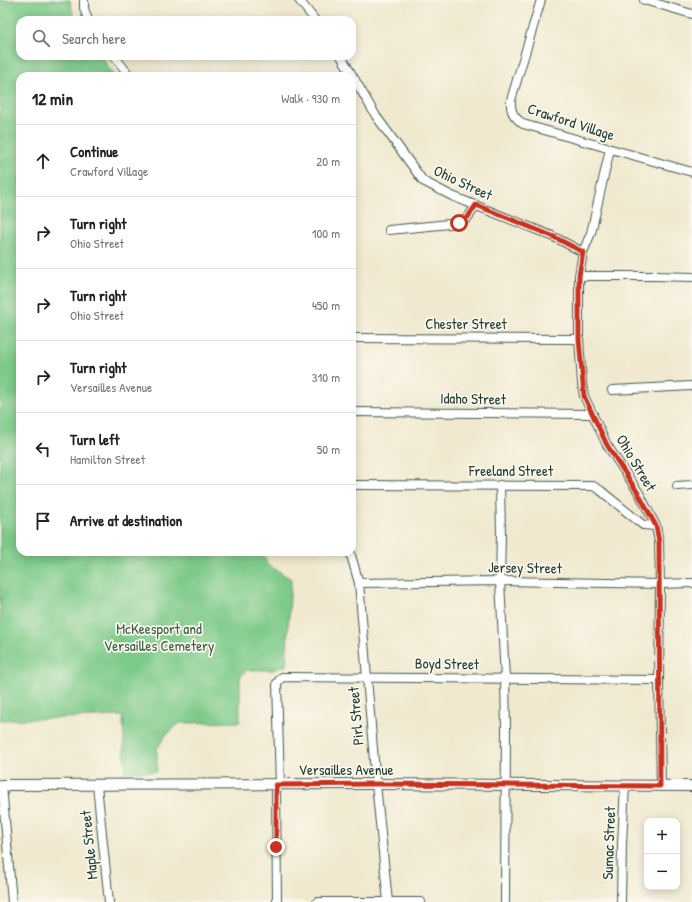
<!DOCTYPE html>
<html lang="en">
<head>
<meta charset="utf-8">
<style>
  :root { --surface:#fff; --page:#f6f6f6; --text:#222; --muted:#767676; --line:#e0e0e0 }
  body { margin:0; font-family:"Patrick Hand",sans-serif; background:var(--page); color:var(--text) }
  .controls { position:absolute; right:12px; bottom:12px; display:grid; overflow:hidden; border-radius:8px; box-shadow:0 2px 10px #0003 }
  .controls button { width:36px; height:36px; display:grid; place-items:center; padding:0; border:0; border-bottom:1px solid var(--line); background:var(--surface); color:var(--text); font:20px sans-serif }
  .stop { position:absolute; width:12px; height:12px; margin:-9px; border:3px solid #c8321e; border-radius:50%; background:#fff }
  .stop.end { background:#c8321e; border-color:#fff; box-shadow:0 1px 4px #0008 }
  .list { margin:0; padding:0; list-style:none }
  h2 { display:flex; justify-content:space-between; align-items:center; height:52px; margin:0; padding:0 16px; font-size:17px }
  h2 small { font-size:13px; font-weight:400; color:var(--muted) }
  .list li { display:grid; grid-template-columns:26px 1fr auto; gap:12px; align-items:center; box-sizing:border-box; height:72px; padding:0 16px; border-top:1px solid var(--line) }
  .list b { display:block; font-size:15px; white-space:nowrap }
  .list p { margin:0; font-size:13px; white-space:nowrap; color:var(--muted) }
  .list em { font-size:13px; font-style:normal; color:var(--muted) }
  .icon { flex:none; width:22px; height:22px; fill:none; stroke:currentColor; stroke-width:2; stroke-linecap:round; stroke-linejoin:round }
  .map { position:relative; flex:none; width:692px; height:902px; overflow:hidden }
  .search { position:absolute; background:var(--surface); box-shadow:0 2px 10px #0003; left:16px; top:16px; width:340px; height:44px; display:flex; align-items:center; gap:10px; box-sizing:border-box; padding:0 14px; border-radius:12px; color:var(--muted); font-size:15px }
  .panel { position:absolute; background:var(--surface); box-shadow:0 2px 10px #0003; left:16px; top:72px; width:340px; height:484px; border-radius:12px }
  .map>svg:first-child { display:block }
  .green { fill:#7dca89; stroke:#4e845e }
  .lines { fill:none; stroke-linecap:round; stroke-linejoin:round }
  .minor-casing { stroke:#3e574b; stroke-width:10 }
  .tertiary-casing { stroke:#3e574b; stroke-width:12 }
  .minor { stroke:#fff; stroke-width:8 }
  .tertiary { stroke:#fff; stroke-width:10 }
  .route { stroke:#c8321e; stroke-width:5 }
  .labels { text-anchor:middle; stroke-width:3.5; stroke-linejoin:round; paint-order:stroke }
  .street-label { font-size:15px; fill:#1f3d34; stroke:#fbf7ec }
  .park-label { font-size:15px; fill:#366049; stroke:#fbf7ec }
</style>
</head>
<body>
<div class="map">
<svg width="692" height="902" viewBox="0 0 692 902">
  <rect width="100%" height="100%" fill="#fbf7ec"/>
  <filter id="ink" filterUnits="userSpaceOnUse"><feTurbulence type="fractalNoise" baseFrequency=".025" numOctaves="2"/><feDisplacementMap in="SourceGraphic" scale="8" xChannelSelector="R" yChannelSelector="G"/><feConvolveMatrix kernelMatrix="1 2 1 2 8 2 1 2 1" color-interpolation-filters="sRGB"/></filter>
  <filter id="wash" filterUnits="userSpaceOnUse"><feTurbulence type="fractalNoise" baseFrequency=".012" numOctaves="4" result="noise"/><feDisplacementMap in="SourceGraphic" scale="16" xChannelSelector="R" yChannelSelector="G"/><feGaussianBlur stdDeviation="0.9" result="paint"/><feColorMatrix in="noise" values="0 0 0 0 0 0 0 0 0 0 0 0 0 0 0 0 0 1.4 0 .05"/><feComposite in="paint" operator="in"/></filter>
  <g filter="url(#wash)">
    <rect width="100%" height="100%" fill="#f0e9cf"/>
    <path class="green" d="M0,0H70L73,14L77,20H20V56H101L114,76H20V552H263L267,564L291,579L286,666L272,670H247L240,677V722L180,723L165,736L157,749V772L125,771L123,716L0,720Z"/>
  </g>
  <g filter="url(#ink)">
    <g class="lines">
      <g class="minor-casing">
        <g id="minor">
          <path d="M84,0V8L88,20"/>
          <path d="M299,0L315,20"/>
          <path d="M541,0L511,100C510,112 514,117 523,124L692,172"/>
          <path d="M644,0L692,14"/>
          <path d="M114,56L130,76"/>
          <path d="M341,56L376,116L423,181L452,196L552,236L583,252"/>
          <path d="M610,149L591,233L583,252L579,276V339L582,383L584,396L607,445L639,493L656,526L659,542L660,584L659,680L661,786"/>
          <path d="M389,230L459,223C468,220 471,213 476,205"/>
          <path d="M579,276H655L692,277"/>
          <path d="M352,338L579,339"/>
          <path d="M612,390L692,386"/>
          <path d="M352,412L593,414"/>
          <path d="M352,485L593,486L600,490L643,525L656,526"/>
          <path d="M500,485L501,534L500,581L505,679L506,728L505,902"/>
          <path d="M677,486L692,485"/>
          <path d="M350,552L359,583L376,784L388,902"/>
          <path d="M359,583L500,581L660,584L692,583"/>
          <path d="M2,785L12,902"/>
          <path d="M97,785L109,902"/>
          <path d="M276,785L277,902"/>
          <path d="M280,785L277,683L282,677L659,680"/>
          <path d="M317,902H421"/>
          <path d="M621,902L622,844L625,785"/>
        </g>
      </g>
      <g class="tertiary-casing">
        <path id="tertiary" d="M0,785L376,784L692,786"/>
      </g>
      <use href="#minor" class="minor"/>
      <use href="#tertiary" class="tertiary"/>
    </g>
  </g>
  <g class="lines" filter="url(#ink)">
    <path class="route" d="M276,847V785L376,784L660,786L659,542L656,526L638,493L607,445L584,396L579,339V276L583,252L552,236L476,205L468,217L459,223"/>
  </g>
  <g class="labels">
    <g class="street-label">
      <text transform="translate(571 122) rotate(18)" y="5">Crawford Village</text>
      <text transform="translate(463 183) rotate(25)" y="5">Ohio Street</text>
      <text x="466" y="329">Chester Street</text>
      <text transform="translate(473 399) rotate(1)" y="5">Idaho Street</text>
      <text transform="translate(636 463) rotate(59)" y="5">Ohio Street</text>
      <text x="511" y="476">Freeland Street</text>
      <text transform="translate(525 568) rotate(1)" y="5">Jersey Street</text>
      <text transform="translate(447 664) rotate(1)" y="5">Boyd Street</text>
      <text transform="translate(356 716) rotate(-95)" y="5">Pirl Street</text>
      <text x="346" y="775">Versailles Avenue</text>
      <text transform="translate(609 843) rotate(-88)" y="5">Sumac Street</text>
      <text transform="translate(89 845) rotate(-96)" y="5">Maple Street</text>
    </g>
    <g class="park-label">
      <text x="159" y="634">McKeesport and<tspan x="159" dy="17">Versailles Cemetery</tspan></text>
    </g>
  </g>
</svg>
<div class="controls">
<button>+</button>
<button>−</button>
</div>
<div class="stop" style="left:459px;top:223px"></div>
<div class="stop end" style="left:276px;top:847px"></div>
<div class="search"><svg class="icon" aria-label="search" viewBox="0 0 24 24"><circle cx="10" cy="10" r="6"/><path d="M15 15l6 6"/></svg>Search here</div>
<section class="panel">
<h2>12 min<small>Walk · 930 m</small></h2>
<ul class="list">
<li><svg class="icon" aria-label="ahead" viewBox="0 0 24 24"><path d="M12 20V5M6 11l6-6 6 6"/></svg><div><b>Continue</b><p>Crawford Village</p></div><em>20 m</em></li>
<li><svg class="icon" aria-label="right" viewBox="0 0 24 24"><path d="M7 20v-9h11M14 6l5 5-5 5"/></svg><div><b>Turn right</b><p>Ohio Street</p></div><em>100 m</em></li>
<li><svg class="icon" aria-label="right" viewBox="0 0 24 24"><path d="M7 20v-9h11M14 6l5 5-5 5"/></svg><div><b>Turn right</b><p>Ohio Street</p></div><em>450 m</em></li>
<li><svg class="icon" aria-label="right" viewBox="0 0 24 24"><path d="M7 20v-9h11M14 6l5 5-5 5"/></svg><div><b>Turn right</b><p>Versailles Avenue</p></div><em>310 m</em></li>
<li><svg class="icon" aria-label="left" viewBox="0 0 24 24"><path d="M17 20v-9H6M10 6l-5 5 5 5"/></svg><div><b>Turn left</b><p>Hamilton Street</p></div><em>50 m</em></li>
<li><svg class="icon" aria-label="arrive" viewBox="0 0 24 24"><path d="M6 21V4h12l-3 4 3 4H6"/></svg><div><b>Arrive at destination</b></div></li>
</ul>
</section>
</div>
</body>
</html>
